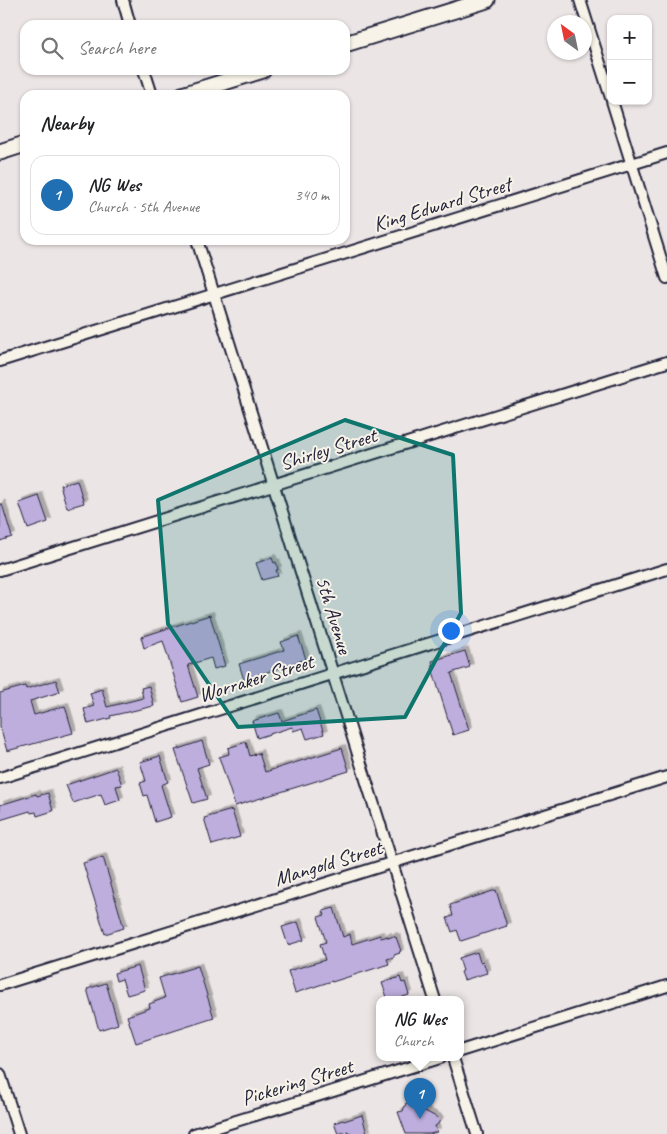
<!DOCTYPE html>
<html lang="en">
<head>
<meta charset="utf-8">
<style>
  :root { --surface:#fff; --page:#f6f6f6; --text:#202124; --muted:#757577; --line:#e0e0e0; --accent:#1f6fb2 }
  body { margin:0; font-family:Caveat,sans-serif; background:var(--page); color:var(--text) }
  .controls { position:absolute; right:15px; top:15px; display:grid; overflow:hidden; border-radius:10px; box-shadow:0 1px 4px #0004 }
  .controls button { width:45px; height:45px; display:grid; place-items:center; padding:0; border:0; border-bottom:1px solid var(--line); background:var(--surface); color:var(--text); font:25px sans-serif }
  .compass { position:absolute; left:547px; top:15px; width:45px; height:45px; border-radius:50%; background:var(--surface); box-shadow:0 1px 4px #0004; rotate:327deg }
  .you { position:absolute; left:450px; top:630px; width:18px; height:18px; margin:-12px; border:4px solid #fff; border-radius:50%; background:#1a73e8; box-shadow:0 0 0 8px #1a73e833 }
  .badge { display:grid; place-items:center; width:32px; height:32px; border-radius:50%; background:var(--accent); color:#fff; font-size:16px; font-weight:700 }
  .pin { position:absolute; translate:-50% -41px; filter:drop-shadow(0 1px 2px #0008) }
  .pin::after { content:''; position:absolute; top:26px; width:18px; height:15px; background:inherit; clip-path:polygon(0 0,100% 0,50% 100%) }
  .popup { position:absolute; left:376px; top:996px; width:88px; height:65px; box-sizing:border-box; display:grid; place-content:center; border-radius:10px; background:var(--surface); filter:drop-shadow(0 1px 4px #0005); font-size:16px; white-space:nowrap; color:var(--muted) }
  .popup b { font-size:19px; color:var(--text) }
  .popup::after { content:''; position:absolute; left:50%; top:100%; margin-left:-10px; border:10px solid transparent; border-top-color:var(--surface) }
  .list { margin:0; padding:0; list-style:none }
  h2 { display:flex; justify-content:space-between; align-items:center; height:65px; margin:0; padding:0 20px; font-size:21px }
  h2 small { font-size:16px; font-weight:400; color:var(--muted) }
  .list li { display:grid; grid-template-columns:32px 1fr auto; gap:15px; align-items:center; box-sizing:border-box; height:80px; margin:0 10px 10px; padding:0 10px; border:1px solid var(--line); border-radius:15px }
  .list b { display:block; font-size:19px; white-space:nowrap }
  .list p { margin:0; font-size:16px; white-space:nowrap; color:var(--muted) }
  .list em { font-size:16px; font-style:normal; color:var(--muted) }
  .icon { flex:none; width:28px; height:28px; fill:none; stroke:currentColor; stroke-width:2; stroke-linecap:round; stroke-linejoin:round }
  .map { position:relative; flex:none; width:667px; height:1134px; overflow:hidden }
  .search { position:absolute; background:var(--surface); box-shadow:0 1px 4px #0004; left:20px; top:20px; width:330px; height:55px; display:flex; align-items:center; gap:12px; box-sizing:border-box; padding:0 18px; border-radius:15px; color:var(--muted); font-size:19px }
  .panel { position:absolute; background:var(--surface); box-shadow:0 1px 4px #0004; left:20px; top:90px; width:330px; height:155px; border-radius:15px }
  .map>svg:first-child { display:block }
  .building { fill:#beaede; stroke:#22223b; filter:url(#shadow) }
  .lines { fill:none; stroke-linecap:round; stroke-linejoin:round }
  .street-casing { stroke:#22223b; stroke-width:14 }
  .secondary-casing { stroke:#22223b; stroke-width:19 }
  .street { stroke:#f7f3e8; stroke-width:10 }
  .secondary { stroke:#f7f3e8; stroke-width:15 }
  .marked { fill:#0f766e; fill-opacity:0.2; stroke:#0f766e; stroke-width:4; stroke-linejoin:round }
  .labels { text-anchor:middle; stroke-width:4; stroke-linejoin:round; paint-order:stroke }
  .street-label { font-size:21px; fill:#22223b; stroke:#f7f3e8 }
</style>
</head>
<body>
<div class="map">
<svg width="667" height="1134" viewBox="0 0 667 1134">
  <defs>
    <filter id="shadow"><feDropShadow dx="3.5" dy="-3.5" stdDeviation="0" flood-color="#0004"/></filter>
  </defs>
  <rect width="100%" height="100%" fill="#ece5e6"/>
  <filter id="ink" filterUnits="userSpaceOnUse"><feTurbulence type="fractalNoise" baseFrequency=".02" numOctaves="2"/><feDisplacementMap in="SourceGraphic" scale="10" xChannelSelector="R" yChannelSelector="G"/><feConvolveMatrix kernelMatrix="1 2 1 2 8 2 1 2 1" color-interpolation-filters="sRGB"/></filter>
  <g filter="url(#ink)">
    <g class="building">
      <path d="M77,480L84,503L67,508L60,485Z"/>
      <path d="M39,496L48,522L28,529L19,503Z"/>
      <path d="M0,504H2L12,537L0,541Z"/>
      <path d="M272,558L274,563L276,562L278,570H276L278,576L262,580L256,563Z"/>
      <path d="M210,615L225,666L214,669L211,658L188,665L198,697L182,702L163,641L144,648L141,637L175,626Z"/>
      <path d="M298,636L306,659L244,680L239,664L284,650L281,642Z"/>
      <path d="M465,651L470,667L451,673L469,730L453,735L431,665H433L432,661Z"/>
      <path d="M56,680L60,692L30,701L34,715L65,706L73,733L7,751L0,727V693L25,686L26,689Z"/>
      <path d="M149,686L154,706L110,716L111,718L88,724L84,709L94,706L90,693L102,689L107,707L143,698L141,688Z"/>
      <path d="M316,710L324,734L307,739L303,728L293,731L292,727L257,738L252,721L279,713L282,721Z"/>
      <path d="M202,741L209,764L197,768L207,799L193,803L175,750Z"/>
      <path d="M246,742L250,756L259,753L265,772L342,748L349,771L235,806L219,757L229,754L228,748Z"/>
      <path d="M160,756L168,782L161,785L171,817L155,822L147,795L144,796L140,783L146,781L140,762Z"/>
      <path d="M116,768L122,785L116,786L120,800L105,805L101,794L73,803L66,785Z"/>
      <path d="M48,793L53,811L37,816L36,812L31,813L30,811L0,820V805L36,794L37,796Z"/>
      <path d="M232,810L240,837L212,845L204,818Z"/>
      <path d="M103,857L124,928L105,934L83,863Z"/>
      <path d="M496,890L507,926L461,941L457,930L452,932L447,918L453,916L450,905Z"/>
      <path d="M334,908L343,937L350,934L352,944L380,935L381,938L388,936V938L394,936L395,938L396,937L401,951L399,952L400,953L394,955V957L387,959L389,964L332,982V981L295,993L288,971L325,960L320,944L326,942L318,917L325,915L323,911Z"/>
      <path d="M298,922L304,940L288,945L282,927Z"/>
      <path d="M477,952L480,962L483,961L487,973L464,980L461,972L463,971L459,958Z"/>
      <path d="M138,966L145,990L127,995L122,979L116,981L114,973Z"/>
      <path d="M198,966L214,1018L136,1043L127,1016L150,1008L149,1004L165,998L159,978Z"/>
      <path d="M400,977L402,983L405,982L409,995L394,1000H388L382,983Z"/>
      <path d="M106,983L118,1024L99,1030L87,989Z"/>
      <path d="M406,1103H410L438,1118L440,1120L438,1124L435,1126L437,1132L430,1134H406L398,1112L403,1111Z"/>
      <path d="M362,1115L367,1134H349L348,1131L338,1134L334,1123L343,1120L344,1121Z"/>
    </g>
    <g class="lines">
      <g class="street-casing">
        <g id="street">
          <path d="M123,0L130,25"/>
          <path d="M580,0L611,98"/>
          <path d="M144,70L152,95"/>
          <path d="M612,101L667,278"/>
          <path d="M197,240L435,1000"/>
          <path d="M0,361L667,153"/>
          <path d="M0,570L667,362"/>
          <path d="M0,778L667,569"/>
          <path d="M0,985L667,777"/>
          <path d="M460,1051L667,986"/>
          <path d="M453,1058L477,1134"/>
          <path d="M0,1074L19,1134"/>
          <path d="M194,1134L440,1058"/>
        </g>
      </g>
      <g class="secondary-casing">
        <g id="secondary">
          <path d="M345,44L487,0"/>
          <path d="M182,95L263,70"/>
          <path d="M0,152L25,144"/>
        </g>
      </g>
      <use href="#street" class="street"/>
      <use href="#secondary" class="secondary"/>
    </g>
  </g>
  <path class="marked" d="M345,420L453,455L461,613L405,717L238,727L168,624L158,500Z"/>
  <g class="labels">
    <g class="street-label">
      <text transform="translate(442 204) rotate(-17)" y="7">King Edward Street</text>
      <text transform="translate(328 449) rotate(-17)" y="7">Shirley Street</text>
      <text transform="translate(334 615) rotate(73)" y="7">5th Avenue</text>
      <text transform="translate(256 678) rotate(-17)" y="7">Worraker Street</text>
      <text transform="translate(328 863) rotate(-17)" y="7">Mangold Street</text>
      <text transform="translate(297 1082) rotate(-17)" y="7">Pickering Street</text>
    </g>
  </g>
</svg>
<div class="controls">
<button>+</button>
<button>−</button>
</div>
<svg class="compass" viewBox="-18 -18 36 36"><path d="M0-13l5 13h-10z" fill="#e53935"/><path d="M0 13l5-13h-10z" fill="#757577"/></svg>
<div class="you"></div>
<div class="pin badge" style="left:420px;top:1119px">1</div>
<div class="popup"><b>NG Wes</b>Church</div>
<div class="search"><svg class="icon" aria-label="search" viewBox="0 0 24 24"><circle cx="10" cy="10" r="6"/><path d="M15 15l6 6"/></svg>Search here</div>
<section class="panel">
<h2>Nearby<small></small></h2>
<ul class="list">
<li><span class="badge">1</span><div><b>NG Wes</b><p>Church · 5th Avenue</p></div><em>340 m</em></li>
</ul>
</section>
</div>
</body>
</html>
